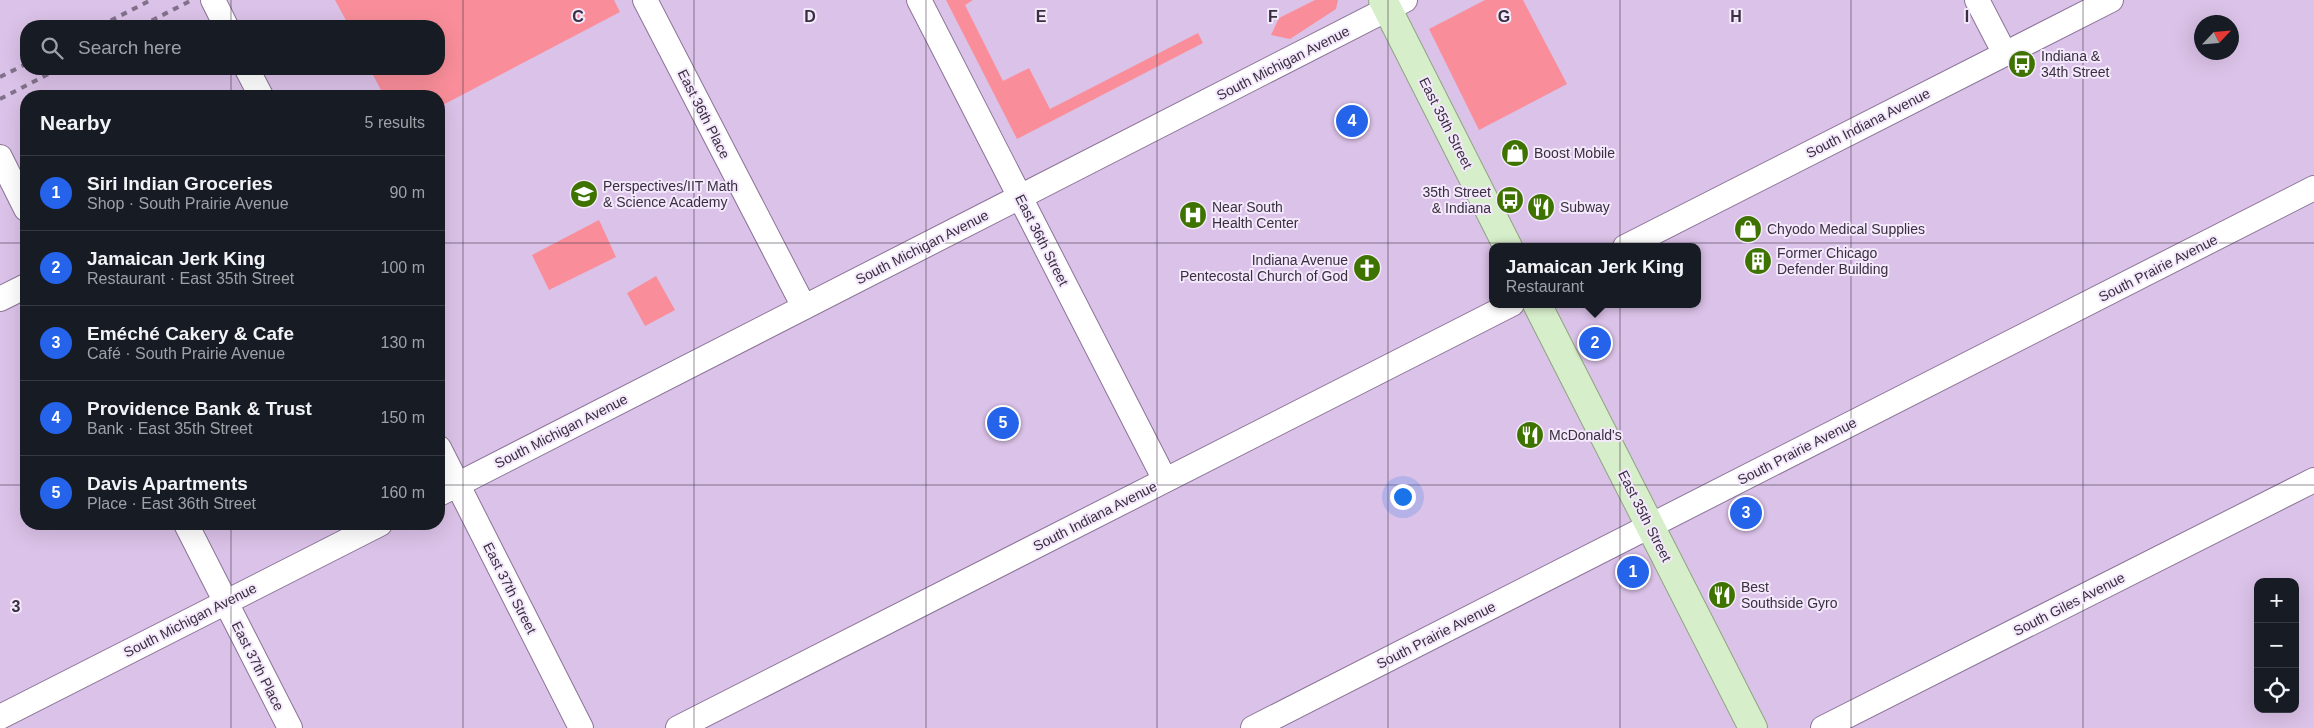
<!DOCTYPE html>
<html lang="en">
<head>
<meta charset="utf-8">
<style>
  :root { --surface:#171b24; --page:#20242c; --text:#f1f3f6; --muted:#9ea1a6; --line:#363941; --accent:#2563eb }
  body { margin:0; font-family:Arial,sans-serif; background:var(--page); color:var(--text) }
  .controls { position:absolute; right:15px; bottom:15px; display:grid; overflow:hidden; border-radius:10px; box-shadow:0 5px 20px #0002 }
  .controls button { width:45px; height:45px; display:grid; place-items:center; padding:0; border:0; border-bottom:1px solid var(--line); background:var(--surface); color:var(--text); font:25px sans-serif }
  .compass { position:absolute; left:2194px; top:15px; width:45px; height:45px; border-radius:50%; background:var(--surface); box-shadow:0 5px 20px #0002; rotate:64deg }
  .you { position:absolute; left:1402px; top:496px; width:18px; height:18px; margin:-12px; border:4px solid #fff; border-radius:50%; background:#1a73e8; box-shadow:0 0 0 8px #1a73e833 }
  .badge { display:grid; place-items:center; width:32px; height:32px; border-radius:50%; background:var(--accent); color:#fff; font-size:16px; font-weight:700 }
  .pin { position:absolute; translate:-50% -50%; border:2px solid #fff; box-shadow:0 1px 5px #0006 }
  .popup { position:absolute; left:1489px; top:243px; width:212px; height:65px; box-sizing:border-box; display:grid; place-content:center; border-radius:10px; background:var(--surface); filter:drop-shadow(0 1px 4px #0005); font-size:16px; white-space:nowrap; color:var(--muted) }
  .popup b { font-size:19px; color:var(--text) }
  .popup::after { content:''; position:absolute; left:50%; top:100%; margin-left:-10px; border:10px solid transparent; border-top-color:var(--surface) }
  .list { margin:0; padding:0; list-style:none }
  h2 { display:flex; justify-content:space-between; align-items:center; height:65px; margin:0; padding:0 20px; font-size:21px }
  h2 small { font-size:16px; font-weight:400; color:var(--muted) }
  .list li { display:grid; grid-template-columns:32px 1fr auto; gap:15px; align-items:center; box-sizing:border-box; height:75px; padding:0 20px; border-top:1px solid var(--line) }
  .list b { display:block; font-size:19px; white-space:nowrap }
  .list p { margin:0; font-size:16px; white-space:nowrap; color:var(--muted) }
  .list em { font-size:16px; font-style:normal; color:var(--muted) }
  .icon { flex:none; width:28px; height:28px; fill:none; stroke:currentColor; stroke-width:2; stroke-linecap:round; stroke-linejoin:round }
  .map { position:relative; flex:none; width:2314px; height:728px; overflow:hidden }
  .search { position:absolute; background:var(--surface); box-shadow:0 5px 20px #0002; left:20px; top:20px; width:425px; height:55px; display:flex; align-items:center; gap:12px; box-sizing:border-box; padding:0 18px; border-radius:20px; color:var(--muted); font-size:19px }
  .panel { position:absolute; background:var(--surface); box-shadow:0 5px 20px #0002; left:20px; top:90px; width:425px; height:440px; border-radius:20px }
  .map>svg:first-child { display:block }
  .green { fill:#f98e9a }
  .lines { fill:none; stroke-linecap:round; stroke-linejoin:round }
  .minor-casing { stroke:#8b7497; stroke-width:26 }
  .major-casing { stroke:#8fa482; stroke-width:30 }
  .minor { stroke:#fff; stroke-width:24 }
  .major { stroke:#d7eeca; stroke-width:28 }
  .rail { stroke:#82718b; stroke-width:4; stroke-dasharray:6 6; stroke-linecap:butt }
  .grid { fill:none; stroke:#392f3e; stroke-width:1; stroke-opacity:0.55 }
  .labels { text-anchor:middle; stroke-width:4; stroke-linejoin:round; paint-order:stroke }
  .poi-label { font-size:14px; fill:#392f3e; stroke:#f4e8fc; text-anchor:start }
  .street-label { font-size:14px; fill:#392f3e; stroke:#f4e8fc }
  .grid-label { font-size:16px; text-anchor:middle; font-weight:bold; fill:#392f3e; stroke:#f4e8fc; stroke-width:4; stroke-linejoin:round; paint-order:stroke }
</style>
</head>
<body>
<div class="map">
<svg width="2314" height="728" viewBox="0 0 2314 728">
  <rect width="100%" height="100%" fill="#dbc2e8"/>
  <g class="green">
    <path d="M335,0H614L620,12L439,107V96H384L370,69H439V26H349Z"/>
    <path d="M946,0H973L965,5L1003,81L1029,68L1050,109L1198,33L1203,43L1017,139Z"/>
    <path d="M1315,0H1338L1336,9L1290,39L1271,35L1279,18Z"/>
    <path d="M1485,0H1523L1567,84L1479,130L1429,29Z"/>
    <path d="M599,220L616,257L549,290L532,255Z"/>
    <path d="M656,276L675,310L645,326L627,293Z"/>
  </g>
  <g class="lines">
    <g class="minor-casing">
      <g id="minor">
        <path d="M213,0L226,26"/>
        <path d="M645,0L804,307"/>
        <path d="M919,0L1165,480"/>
        <path d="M1977,0L2005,54"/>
        <path d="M247,69L261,96"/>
        <path d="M0,157L26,209"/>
        <path d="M1625,247L2111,0"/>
        <path d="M0,299L26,286"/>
        <path d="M439,448L581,728"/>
        <path d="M439,494L1405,0"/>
        <path d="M186,524L290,728"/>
        <path d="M0,717L380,524"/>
        <path d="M678,728L1512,304"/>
        <path d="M1253,728L2314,188"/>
        <path d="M1823,728L2314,480"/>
      </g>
    </g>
    <g class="major-casing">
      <g id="major">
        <path d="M1383,0L1508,247"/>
        <path d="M1537,304L1753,728"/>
      </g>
    </g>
    <use href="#minor" class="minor"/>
    <use href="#major" class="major"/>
    <g class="rail">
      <path d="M100,26L151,0"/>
      <path d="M141,26L192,0"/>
      <path d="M0,77L26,64"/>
      <path d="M0,99L58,69"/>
    </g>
  </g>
  <path class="grid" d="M231,0V26M463,0V728M694,0V728M926,0V728M1157,0V728M1388,0V728M1620,0V728M1851,0V728M2083,0V728M231,69V96M0,243H26M439,243H2314M0,485H26M439,485H2314M231,524V728"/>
  <defs>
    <g id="bus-disc" transform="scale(1.4375)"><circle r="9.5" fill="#3e7300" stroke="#f4e8fc"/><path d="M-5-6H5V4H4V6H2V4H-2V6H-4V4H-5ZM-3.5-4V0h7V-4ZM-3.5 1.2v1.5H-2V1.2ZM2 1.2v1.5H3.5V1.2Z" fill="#fff"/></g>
    <g id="shop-disc" transform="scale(1.4375)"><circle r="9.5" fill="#3e7300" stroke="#f4e8fc"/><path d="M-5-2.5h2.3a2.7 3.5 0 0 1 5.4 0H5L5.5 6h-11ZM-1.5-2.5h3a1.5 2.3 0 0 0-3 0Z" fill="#fff"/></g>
    <g id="school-disc" transform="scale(1.4375)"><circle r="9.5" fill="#3e7300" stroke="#f4e8fc"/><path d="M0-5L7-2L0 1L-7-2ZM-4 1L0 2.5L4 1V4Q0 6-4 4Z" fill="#fff"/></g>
    <g id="restaurant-disc" transform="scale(1.4375)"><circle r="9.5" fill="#3e7300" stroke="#f4e8fc"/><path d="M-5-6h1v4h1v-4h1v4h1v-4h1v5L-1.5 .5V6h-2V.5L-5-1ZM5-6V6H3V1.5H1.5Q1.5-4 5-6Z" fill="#fff"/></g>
    <g id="hospital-disc" transform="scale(1.4375)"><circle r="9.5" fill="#3e7300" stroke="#f4e8fc"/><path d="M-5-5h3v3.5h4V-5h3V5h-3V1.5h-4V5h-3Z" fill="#fff"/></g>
    <g id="building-disc" transform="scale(1.4375)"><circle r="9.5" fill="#3e7300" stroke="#f4e8fc"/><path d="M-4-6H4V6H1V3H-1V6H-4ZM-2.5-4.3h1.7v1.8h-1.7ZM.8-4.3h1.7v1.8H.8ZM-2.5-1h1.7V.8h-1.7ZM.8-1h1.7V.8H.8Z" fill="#fff"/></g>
    <g id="church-disc" transform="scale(1.4375)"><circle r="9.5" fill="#3e7300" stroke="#f4e8fc"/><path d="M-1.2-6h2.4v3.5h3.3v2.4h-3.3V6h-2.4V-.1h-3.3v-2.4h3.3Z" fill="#fff"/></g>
  </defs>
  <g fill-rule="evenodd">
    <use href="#bus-disc" x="2022" y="64"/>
    <use href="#shop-disc" x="1515" y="153"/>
    <use href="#school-disc" x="584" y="194"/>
    <use href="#bus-disc" x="1510" y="200"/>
    <use href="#restaurant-disc" x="1541" y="207"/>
    <use href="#hospital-disc" x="1193" y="215"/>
    <use href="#shop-disc" x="1748" y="229"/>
    <use href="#building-disc" x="1758" y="261"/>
    <use href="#church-disc" x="1367" y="268"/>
    <use href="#restaurant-disc" x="1530" y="435"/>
    <use href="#restaurant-disc" x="1722" y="595"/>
  </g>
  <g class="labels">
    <g class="poi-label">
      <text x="2041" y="61">Indiana &amp;<tspan x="2041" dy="16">34th Street</tspan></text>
      <text x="1534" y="158">Boost Mobile</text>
      <text x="603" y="191">Perspectives/IIT Math<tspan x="603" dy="16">&amp; Science Academy</tspan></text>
      <text x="1491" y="197" text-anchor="end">35th Street<tspan x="1491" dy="16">&amp; Indiana</tspan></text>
      <text x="1212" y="212">Near South<tspan x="1212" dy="16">Health Center</tspan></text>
      <text x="1560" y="212">Subway</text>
      <text x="1767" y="234">Chyodo Medical Supplies</text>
      <text x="1777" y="258">Former Chicago<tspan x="1777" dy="16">Defender Building</tspan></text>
      <text x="1348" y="265" text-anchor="end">Indiana Avenue<tspan x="1348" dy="16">Pentecostal Church of God</tspan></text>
      <text x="1549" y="440">McDonald's</text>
      <text x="1741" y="592">Best<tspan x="1741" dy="16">Southside Gyro</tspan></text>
    </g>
    <g class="street-label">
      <text transform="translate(1283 63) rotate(-27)" y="5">South Michigan Avenue</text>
      <text transform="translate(704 114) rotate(63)" y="5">East 36th Place</text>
      <text transform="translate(1446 123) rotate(63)" y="5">East 35th Street</text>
      <text transform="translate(1868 123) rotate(-27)" y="5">South Indiana Avenue</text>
      <text transform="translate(1042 240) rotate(63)" y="5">East 36th Street</text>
      <text transform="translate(922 247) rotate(-27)" y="5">South Michigan Avenue</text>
      <text transform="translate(2158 268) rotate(-27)" y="5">South Prairie Avenue</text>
      <text transform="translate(561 431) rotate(-27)" y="5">South Michigan Avenue</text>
      <text transform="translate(1797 451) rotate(-27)" y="5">South Prairie Avenue</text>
      <text transform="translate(1095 516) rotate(-27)" y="5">South Indiana Avenue</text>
      <text transform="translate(1645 516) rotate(63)" y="5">East 35th Street</text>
      <text transform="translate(510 588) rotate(63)" y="5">East 37th Street</text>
      <text transform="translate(2069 604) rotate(-27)" y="5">South Giles Avenue</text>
      <text transform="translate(190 620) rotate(-27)" y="5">South Michigan Avenue</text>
      <text transform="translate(1436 635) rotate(-27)" y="5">South Prairie Avenue</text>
      <text transform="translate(258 666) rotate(63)" y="5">East 37th Place</text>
    </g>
  </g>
  <g class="grid-label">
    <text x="578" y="22">C</text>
    <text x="810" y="22">D</text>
    <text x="1041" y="22">E</text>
    <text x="1273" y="22">F</text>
    <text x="1504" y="22">G</text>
    <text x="1736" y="22">H</text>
    <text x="1967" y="22">I</text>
    <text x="16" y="612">3</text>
  </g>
</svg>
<div class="controls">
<button>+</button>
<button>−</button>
<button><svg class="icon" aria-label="locate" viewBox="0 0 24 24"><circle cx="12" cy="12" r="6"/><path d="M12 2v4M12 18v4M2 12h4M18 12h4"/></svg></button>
</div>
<svg class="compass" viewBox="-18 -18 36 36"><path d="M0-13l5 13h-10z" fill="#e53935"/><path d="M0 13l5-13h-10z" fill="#9ea1a6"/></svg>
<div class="you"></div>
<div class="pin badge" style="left:1633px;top:572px">1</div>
<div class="pin badge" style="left:1595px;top:343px">2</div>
<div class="popup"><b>Jamaican Jerk King</b>Restaurant</div>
<div class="pin badge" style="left:1746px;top:513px">3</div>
<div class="pin badge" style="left:1352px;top:121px">4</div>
<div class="pin badge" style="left:1003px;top:423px">5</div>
<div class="search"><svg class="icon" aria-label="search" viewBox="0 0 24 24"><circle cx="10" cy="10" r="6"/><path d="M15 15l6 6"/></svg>Search here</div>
<section class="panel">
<h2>Nearby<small>5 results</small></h2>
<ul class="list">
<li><span class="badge">1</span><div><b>Siri Indian Groceries</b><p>Shop · South Prairie Avenue</p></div><em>90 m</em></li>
<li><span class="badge">2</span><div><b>Jamaican Jerk King</b><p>Restaurant · East 35th Street</p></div><em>100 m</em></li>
<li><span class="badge">3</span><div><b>Eméché Cakery &amp; Cafe</b><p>Café · South Prairie Avenue</p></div><em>130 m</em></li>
<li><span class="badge">4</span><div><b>Providence Bank &amp; Trust</b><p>Bank · East 35th Street</p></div><em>150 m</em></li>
<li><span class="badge">5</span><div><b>Davis Apartments</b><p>Place · East 36th Street</p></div><em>160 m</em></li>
</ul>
</section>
</div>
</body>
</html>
